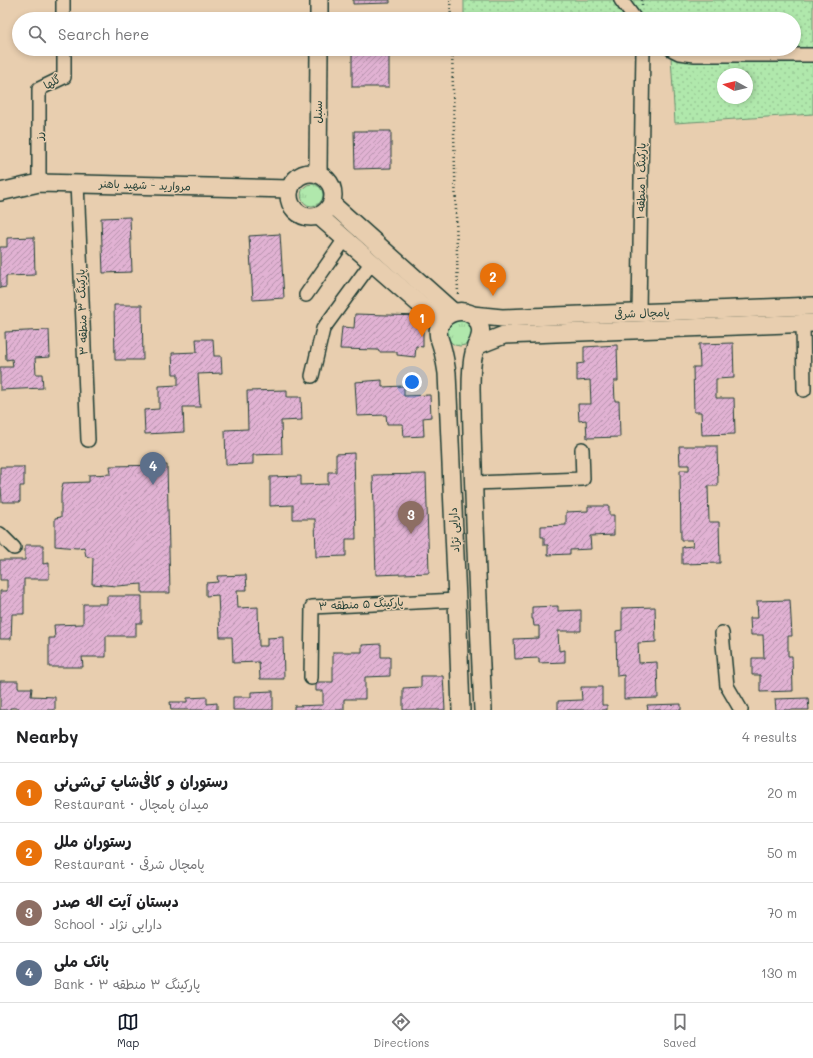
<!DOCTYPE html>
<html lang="en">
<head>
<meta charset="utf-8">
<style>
  :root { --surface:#fff; --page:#f6f6f6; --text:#202124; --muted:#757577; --line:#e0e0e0; --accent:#111827 }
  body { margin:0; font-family:Mali,"Playpen Sans Arabic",sans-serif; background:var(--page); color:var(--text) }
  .compass { position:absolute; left:717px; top:68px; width:36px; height:36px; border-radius:50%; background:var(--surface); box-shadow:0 2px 6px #0003; rotate:278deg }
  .you { position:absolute; left:412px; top:382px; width:14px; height:14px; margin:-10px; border:3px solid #fff; border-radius:50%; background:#1a73e8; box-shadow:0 0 0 6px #1a73e833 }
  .badge { display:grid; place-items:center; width:26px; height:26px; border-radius:50%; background:var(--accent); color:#fff; font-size:13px; font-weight:700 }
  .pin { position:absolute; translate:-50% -33px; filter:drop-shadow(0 1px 2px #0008) }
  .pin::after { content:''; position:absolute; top:21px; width:14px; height:12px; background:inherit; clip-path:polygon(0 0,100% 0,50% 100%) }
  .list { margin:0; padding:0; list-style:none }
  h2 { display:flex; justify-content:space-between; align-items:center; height:52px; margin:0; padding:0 16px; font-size:17px }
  h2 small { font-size:13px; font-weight:400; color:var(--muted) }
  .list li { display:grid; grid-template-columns:26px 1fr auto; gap:12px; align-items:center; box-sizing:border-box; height:60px; padding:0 16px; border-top:1px solid var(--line) }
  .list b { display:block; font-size:15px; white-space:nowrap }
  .list p { margin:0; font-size:13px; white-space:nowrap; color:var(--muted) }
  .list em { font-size:13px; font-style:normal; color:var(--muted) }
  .icon { flex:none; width:22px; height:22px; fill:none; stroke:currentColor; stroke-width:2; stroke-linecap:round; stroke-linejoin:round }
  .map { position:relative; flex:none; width:813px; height:710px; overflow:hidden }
  .search { position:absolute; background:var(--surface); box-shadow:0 2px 6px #0003; left:12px; right:12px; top:12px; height:44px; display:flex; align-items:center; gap:10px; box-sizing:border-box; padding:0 14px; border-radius:22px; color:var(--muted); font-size:15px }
  .sheet { height:292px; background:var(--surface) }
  nav { display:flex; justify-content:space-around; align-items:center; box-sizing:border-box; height:56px; border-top:1px solid var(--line); background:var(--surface); font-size:11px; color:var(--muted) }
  nav a { display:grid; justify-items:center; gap:2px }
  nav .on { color:var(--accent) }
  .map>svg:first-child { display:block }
  .grass { fill:url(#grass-tufts); stroke:#689270 }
  .park { fill:url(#park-dots); stroke:#689270; fill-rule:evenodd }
  .building { fill:url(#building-hatch); stroke:#1f3d34 }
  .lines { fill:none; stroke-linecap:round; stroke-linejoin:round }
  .minor-casing { stroke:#1f3d34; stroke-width:16 }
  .tertiary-casing { stroke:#1f3d34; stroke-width:20 }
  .path { stroke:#1f3d34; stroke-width:2.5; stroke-dasharray:1 3; stroke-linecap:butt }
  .minor { stroke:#e8ceaf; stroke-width:13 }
  .tertiary { stroke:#e8ceaf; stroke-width:17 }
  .labels { text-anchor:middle; stroke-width:3; stroke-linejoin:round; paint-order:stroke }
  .street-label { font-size:11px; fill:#1f3d34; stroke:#e8ceaf }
</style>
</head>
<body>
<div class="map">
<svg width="813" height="710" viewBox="0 0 813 710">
  <defs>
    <pattern id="grass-tufts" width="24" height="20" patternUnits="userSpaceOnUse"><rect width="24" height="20" fill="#b0e8ac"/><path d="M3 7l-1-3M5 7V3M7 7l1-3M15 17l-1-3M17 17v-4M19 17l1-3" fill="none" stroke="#97c895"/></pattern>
    <pattern id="park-dots" width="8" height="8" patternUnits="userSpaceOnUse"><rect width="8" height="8" fill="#b0e8ac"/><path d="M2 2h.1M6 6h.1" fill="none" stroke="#97c895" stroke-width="1.8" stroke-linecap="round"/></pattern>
    <pattern id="building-hatch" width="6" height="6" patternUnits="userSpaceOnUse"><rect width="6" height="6" fill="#e1b2d3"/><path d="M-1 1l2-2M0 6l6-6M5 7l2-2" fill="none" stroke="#b692ac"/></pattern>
  </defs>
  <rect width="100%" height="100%" fill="#e8ceaf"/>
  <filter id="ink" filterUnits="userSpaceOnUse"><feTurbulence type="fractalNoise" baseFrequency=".025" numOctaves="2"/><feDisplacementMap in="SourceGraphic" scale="8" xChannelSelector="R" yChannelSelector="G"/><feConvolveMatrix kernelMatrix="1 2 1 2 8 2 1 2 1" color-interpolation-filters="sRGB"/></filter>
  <g filter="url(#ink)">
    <g class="grass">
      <circle cx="312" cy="195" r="11"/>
      <circle cx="460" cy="333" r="13"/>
    </g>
    <path class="park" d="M464,0H813V114L675,123L671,57L658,49H794V19H464ZM723,74H747V98H723Z"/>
    <g class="building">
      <path d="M353,0H390V3L353,4Z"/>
      <rect x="352" y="49" width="37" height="38"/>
      <path d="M354,131H391V168L355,169Z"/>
      <path d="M130,217L132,272L103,273L101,218Z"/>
      <path d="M280,234L284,298L253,300L249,236Z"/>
      <path d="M34,237L35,275L6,276V287L0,288V247H7V238Z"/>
      <path d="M114,305H142L143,360H115Z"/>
      <path d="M355,314L421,316L420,328H423V347L416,346L415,357L397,355V352H379L378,350L340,349L342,327L354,328Z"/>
      <path d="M49,330L50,357L35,358L36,374H42L43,388L0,390V367H13L12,359L6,360L5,332Z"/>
      <path d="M196,339H213L214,356H221L222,373L198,374L200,407H183L184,432L145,434L144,410L159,409V386L178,385V374H173L172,353L197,352Z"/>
      <path d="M733,343L734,378L716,379V398H734L735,434L702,435L701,412H694L693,367H700L699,344Z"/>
      <path d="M617,345L618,381H614L615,401H619L620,437L587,438L586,420L579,421L578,404H591L590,380L577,381V364L584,363V347Z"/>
      <path d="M382,380V387L404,386V396L430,395L431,417L423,418L424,436L404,437L403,424H387L386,415L357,416L355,382Z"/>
      <path d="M287,390V397H301L302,420L281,421L282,454L253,455V464L226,465L225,430L248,429L247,391Z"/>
      <path d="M679,446H717L718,486H708L709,522H719L720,563L682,564V547L693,546L692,540H681L680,470H689V465H680Z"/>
      <path d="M354,453L356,539H346V556L316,557L315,519H293V505L270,506V477L301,476V485L328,484V472H336V454Z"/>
      <path d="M167,465L170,593H142V584L117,586L92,584L93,558L86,556L84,547L77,548L55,546V518L61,517V493L63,483L89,482V475L111,474L110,466Z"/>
      <path d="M0,467H24V486H20V502H2L1,487H0Z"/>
      <path d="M426,474L429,573L376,575L373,475Z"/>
      <path d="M588,506H609V515H614V535L590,536L591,549L570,550V554L548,555V545H544V537H541V526L566,525V512L588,511Z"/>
      <path d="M25,545H43V564L49,563V579H24V614H12L11,639H0V591H7V580H0V560H25Z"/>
      <path d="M246,575L247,590H237L238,608L258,607L259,646H267V638L283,637L284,679H260L259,662L233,663L232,637H220L218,595L206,596V583L218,582L217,576Z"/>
      <path d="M107,596H142V623H136V636H106V657H82L83,667H49V638H55L54,625L83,624V604H107Z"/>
      <path d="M790,600L792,636H788V656H792L793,691L760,692V675H752V658H764L763,635H751L750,618H758L757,601Z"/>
      <path d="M558,606V611L581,610V631H558L559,651L565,650V662L539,663V658L515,659L514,639L539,638V626H534L533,619H532V607Z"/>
      <path d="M655,607L656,642L638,643L639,663L657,662L658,698L624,699V675L617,676L616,631L622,630V608Z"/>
      <path d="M381,644V657H390V676L365,677V699H344V710H294V706L323,705V691H316V682H333V652H362V645Z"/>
      <path d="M421,676H443L445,710H403V688L421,687Z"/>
      <path d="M0,681H18V688H32L31,696L55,697V710H19V708H10V710H0Z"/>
      <path d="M581,687H602V705H607V710H558V701L582,700Z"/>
      <path d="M273,691V710H233V697H251V692Z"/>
      <path d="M207,697V704L217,703V710H171L170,702H187V698Z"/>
      <path d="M808,698L809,710H776L775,699Z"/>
      <path d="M681,704V710H648L647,705Z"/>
    </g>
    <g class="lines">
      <g class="minor-casing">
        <g id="minor">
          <path d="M63,0V19"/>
          <path d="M621,0L635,19"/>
          <path d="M671,49L679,53L695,55H813"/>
          <path d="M39,183V89L64,77V49"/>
          <path d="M77,183L88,440"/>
          <path d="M306,295L345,239"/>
          <path d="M639,313L643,49"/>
          <path d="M803,323L804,390"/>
          <path d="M312,376L323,329L372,262"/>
          <path d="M474,483L583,479L582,449"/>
          <path d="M0,534L14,548"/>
          <path d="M722,633L727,686L741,710"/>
          <path d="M311,678L312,607L457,600"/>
        </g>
      </g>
      <g class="tertiary-casing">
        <g id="tertiary">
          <path d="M319,19V0"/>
          <circle cx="311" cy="195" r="22"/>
          <path d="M318,174L319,49"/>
          <path d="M0,192L39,183L290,189"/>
          <path d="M332,204L453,312"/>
          <path d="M319,216L441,323"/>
          <path d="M472,315L502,318L813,306"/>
          <path d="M476,346L504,335L813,323"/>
          <path d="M461,710L457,600L447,373C445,361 444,352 440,341C429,312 473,299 480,327C483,337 476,344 474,353C471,364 471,377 471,389C473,496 478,603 483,710"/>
        </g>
      </g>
      <g class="path">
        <path d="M450,0L451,19"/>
        <path d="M642,0V7"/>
        <path d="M452,49L458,295"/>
      </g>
      <use href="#minor" class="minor"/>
      <use href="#tertiary" class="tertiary"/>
    </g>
  </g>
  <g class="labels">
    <g class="street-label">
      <text transform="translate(52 82) rotate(-30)" y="4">گلها</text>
      <text transform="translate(318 112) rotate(-90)" y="4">سنبل</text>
      <text transform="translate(39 136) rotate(-90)" y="4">رز</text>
      <text transform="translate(641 181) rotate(-89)" y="4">پارکینگ ۱ منطقه ۱</text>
      <text transform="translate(145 185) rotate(2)" y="4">مروارید - شهید باهنر</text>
      <text transform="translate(82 312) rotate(-92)" y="4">پارکینگ ۳ منطقه ۳</text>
      <text transform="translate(642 313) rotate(-2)" y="4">پامچال شرقی</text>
      <text transform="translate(454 530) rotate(-93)" y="4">دارایی نژاد</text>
      <text transform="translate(361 604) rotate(-3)" y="4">پارکینگ ۵ منطقه ۳</text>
    </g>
  </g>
</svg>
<svg class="compass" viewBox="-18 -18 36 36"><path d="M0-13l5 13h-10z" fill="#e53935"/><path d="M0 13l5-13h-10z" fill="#757577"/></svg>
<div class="you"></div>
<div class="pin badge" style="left:422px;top:337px;background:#e8710a">1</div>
<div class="pin badge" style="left:493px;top:296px;background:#e8710a">2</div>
<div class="pin badge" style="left:411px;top:534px;background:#8d6e63">3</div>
<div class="pin badge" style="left:153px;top:485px;background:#5c6f8a">4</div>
<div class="search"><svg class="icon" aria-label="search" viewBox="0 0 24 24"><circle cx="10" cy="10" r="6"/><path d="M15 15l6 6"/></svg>Search here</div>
</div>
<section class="sheet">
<h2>Nearby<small>4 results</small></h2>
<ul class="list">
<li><span class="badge" style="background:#e8710a">1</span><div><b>رستوران و کافی‌شاپ تی‌شی‌نی</b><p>Restaurant · میدان پامچال</p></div><em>20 m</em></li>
<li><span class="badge" style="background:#e8710a">2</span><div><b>رستوران ملل</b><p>Restaurant · پامچال شرقی</p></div><em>50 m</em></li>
<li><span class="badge" style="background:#8d6e63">3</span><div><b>دبستان آیت اله صدر</b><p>School · دارایی نژاد</p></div><em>70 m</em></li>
<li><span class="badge" style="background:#5c6f8a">4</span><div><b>بانک ملی</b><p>Bank · پارکینگ ۳ منطقه ۳</p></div><em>130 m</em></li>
</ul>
</section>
<nav>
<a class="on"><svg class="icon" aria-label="map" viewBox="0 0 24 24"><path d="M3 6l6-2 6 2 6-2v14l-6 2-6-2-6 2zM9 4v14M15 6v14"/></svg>Map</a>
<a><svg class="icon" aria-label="directions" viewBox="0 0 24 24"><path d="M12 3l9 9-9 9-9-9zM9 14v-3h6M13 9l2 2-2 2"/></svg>Directions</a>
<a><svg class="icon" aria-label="saved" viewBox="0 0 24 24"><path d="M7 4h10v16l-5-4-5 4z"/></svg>Saved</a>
</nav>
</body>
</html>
